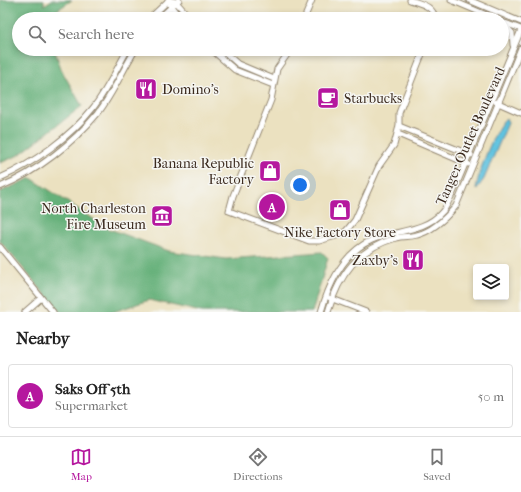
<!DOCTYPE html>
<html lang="en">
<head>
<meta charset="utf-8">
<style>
  :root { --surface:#fff; --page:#f2f2f2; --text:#222; --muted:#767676; --line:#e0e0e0; --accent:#b5179e }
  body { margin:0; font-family:"IM FELL French Canon",serif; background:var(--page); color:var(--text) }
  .controls { position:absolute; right:12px; bottom:12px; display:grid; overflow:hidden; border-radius:4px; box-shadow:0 2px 6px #0003 }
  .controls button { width:36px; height:36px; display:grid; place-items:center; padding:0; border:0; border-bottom:1px solid var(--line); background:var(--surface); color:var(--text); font:20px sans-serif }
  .you { position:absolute; left:300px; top:185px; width:14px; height:14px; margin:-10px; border:3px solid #fff; border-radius:50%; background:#1a73e8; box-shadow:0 0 0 6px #1a73e833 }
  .badge { display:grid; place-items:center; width:26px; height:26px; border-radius:50%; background:var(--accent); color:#fff; font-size:13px; font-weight:700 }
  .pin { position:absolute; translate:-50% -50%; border:2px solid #fff; box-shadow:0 1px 4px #0006 }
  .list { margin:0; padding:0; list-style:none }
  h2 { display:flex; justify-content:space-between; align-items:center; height:52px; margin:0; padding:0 16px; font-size:17px }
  h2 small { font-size:13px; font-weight:400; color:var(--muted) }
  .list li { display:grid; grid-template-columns:26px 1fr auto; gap:12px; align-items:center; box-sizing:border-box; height:64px; margin:0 8px 8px; padding:0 8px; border:1px solid var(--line); border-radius:4px }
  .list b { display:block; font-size:15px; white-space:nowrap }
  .list p { margin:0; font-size:13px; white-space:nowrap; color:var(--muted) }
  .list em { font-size:13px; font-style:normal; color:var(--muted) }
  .icon { flex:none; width:22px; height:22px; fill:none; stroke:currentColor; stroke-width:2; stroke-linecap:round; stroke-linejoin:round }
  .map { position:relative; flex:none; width:521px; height:312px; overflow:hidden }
  .search { position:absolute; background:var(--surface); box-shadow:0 2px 6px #0003; left:12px; right:12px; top:12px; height:44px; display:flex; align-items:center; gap:10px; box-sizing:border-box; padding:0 14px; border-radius:22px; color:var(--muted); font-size:15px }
  .sheet { height:124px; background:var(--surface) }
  nav { display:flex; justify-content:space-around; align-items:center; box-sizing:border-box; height:56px; border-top:1px solid var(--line); background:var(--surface); font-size:11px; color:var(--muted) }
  nav a { display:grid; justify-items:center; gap:2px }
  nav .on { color:var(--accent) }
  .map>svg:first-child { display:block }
  .forest { fill:#66b17a; stroke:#506e4c }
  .water { fill:#61c2df; stroke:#4e767e }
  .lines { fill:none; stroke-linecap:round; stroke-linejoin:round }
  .minor-casing { stroke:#93866f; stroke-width:7 }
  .minor { stroke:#fff; stroke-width:5 }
  .labels { text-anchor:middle; stroke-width:3; stroke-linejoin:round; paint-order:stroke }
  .poi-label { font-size:14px; fill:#3b2a1e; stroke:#f6f6f2; text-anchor:end }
  .street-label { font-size:14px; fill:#3b2a1e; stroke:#f6f6f2 }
</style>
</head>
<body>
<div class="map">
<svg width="521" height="312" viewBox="0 0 521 312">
  <rect width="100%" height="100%" fill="#f6f6f2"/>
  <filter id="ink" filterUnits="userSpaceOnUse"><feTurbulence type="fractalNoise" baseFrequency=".025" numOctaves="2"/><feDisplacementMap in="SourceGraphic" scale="8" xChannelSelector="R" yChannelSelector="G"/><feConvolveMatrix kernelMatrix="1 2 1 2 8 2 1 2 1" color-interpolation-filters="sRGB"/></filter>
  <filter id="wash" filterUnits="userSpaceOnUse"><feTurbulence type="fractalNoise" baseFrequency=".012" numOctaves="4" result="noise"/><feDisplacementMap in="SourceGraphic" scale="16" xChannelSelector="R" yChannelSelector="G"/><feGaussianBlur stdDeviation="0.9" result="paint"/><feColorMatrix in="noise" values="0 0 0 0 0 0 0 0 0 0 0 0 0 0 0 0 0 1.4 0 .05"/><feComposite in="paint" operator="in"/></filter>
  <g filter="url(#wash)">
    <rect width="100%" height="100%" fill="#ebe1c0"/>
    <g class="forest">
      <path d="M0,0H44V5L52,0H72L47,17V19H19V49H54L62,71L82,106L19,155L0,163Z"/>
      <path d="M31,178L107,228L169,251L226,259L322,252L328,258L312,312H202L149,300L113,312H60L0,241V192Z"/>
    </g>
    <path class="water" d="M506,118L508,123L484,179L476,190C477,175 495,127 506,118Z"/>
  </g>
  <g filter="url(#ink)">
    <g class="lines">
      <g class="minor-casing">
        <g id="minor">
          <path d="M168,0L176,2L191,19"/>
          <path d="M410,0C421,4 434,6 435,19"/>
          <path d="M451,0L496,19"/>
          <path d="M469,0L521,22"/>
          <path d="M170,5L181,19"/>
          <path d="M149,19L169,0"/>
          <path d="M158,19L179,0"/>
          <path d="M304,19L312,0"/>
          <path d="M502,22L512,33L513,45"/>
          <path d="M505,23L521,29"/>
          <path d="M211,49L235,70L273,85"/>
          <path d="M221,49L238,64L274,79"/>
          <path d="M291,49L277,69L271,100L233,196L229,211L309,241H319L339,235L346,231L355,220L379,166L394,145L399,126V113L424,49"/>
          <path d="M496,102L521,113"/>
          <path d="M399,126L471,155"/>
          <path d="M398,134L468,164"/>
          <path d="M0,178C33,164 71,136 93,108C107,90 117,68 128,49"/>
          <path d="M0,187C37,172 73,143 98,113C113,94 123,69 136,49"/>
          <path d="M0,247L53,312"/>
          <path d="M330,298L366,312"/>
          <path d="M25,312L41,298"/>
          <path d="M321,312C329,284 344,252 372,240C395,230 425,232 442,212C447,207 449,199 453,193L521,30"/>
          <path d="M328,312C339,275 357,249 396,238C402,236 410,237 417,235C433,231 446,218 456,206L521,48"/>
        </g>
      </g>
      <use href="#minor" class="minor"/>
    </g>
  </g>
  <defs>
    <g id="restaurant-square" transform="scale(1.15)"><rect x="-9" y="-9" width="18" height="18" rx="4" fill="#b5179e" stroke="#f6f6f2"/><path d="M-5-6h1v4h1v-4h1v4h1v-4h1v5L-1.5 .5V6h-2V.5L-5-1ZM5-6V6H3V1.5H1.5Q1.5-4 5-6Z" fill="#fff"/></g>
    <g id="cafe-square" transform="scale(1.15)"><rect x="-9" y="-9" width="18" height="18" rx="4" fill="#b5179e" stroke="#f6f6f2"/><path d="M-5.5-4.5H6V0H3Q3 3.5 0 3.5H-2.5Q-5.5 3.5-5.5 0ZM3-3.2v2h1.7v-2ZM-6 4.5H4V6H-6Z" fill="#fff"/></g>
    <g id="shop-square" transform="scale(1.15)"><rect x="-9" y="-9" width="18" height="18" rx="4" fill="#b5179e" stroke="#f6f6f2"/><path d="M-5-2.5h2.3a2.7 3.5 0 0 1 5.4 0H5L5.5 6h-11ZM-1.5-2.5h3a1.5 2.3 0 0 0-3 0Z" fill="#fff"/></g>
    <g id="museum-square" transform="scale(1.15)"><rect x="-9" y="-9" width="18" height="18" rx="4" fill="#b5179e" stroke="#f6f6f2"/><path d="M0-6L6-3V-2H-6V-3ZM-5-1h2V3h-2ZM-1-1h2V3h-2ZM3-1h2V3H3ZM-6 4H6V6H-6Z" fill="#fff"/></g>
  </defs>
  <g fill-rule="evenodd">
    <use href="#restaurant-square" x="146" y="89"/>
    <use href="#cafe-square" x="328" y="98"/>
    <use href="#shop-square" x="270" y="171"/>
    <use href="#shop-square" x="340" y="210"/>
    <use href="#museum-square" x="162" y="216"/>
    <use href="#restaurant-square" x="413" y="260"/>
  </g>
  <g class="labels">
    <g class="poi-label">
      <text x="162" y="94" text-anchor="start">Domino's</text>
      <text x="344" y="103" text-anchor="start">Starbucks</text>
      <text x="254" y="168">Banana Republic<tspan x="254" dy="16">Factory</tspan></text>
      <text x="146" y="213">North Charleston<tspan x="146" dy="16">Fire Museum</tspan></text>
      <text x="340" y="237" text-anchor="middle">Nike Factory Store</text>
      <text x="398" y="265">Zaxby's</text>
    </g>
    <g class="street-label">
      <text transform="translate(470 136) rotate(-66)" y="5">Tanger Outlet Boulevard</text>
    </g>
  </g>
</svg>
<div class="controls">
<button><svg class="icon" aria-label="layers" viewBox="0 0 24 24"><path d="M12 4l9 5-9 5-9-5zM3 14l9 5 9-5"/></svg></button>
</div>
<div class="you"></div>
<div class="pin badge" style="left:272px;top:207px">A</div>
<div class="search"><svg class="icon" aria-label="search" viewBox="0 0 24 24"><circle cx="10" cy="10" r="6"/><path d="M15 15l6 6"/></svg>Search here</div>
</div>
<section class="sheet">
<h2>Nearby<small></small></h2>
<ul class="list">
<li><span class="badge">A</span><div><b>Saks Off 5th</b><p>Supermarket</p></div><em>50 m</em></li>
</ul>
</section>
<nav>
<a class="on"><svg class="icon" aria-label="map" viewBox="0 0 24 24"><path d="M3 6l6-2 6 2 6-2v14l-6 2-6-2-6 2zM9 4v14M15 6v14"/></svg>Map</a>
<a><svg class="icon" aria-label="directions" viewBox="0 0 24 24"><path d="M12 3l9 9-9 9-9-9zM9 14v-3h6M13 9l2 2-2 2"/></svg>Directions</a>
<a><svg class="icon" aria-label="saved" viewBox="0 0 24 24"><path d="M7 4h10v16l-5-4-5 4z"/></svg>Saved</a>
</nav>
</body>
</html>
